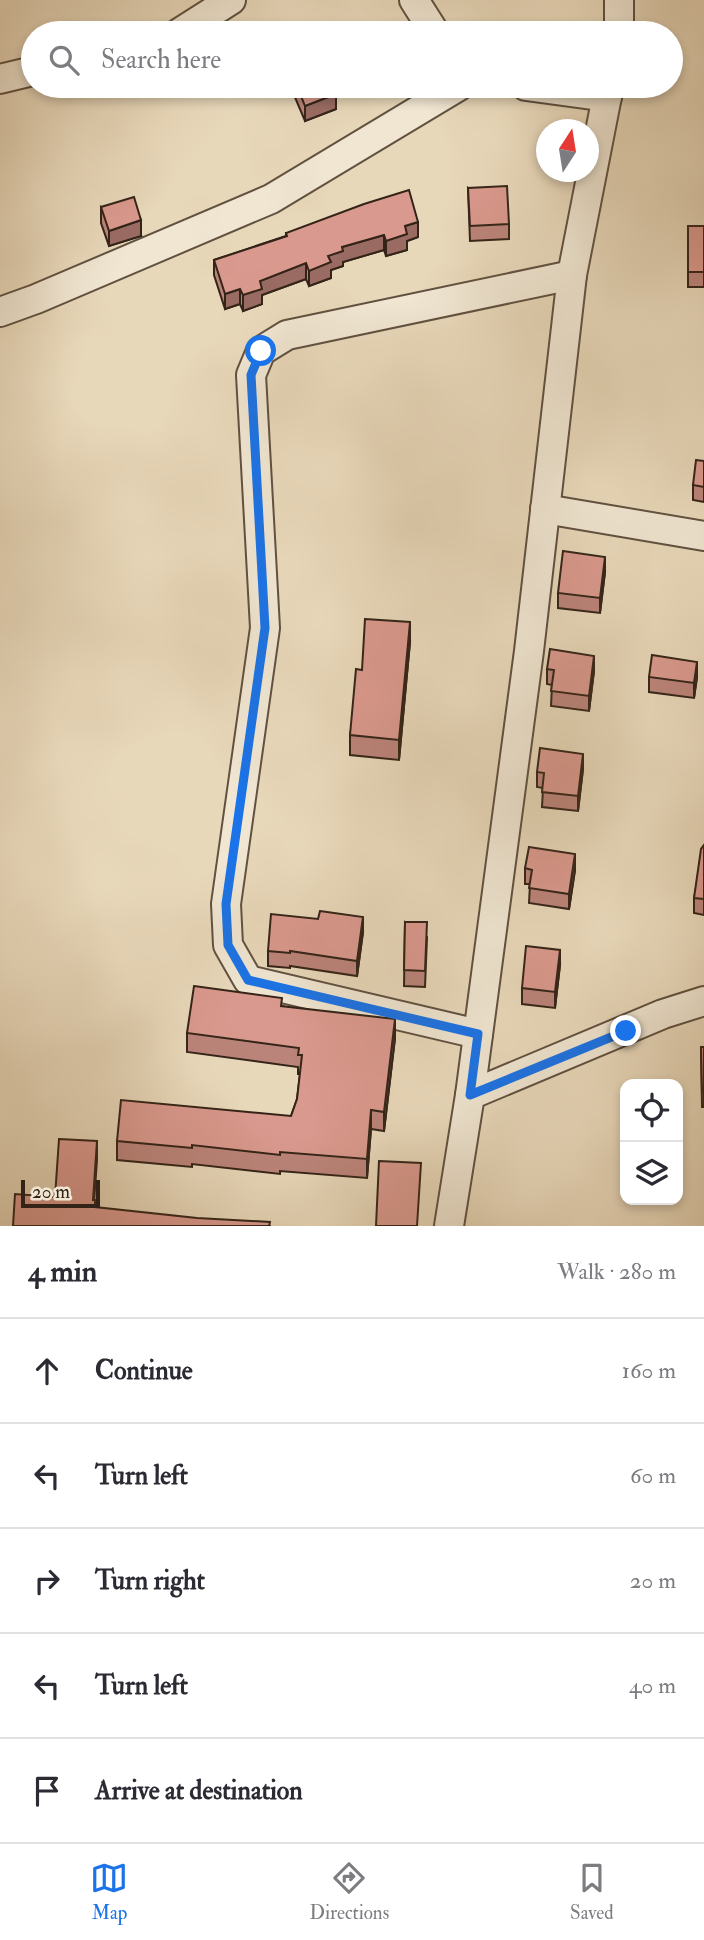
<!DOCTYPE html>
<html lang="en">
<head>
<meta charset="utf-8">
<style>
  :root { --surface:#fff; --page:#f7f7f7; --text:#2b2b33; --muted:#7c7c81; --line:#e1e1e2; --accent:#1a73e8 }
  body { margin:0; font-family:"IM FELL Double Pica",serif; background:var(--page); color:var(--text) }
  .controls { position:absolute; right:21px; bottom:21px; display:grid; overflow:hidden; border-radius:14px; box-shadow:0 4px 10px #0003 }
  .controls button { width:63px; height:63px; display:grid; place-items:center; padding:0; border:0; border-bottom:2px solid var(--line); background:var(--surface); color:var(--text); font:35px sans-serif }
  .compass { position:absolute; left:536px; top:119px; width:63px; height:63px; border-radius:50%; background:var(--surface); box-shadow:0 4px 10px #0003; rotate:12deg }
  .scale { position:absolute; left:21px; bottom:18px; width:79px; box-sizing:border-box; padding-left:7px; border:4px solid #342418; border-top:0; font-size:19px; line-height:24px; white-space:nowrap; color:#342418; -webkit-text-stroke:5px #f0e6d2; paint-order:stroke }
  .stop { position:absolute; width:21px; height:21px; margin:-16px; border:5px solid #1a73e8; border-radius:50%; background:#fff }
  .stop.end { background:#1a73e8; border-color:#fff; box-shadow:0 2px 7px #0008 }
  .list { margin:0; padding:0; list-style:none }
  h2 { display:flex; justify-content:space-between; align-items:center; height:91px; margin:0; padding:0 28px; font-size:30px }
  h2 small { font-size:23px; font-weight:400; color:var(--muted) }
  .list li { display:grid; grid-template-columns:46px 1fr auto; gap:21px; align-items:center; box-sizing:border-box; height:105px; padding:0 28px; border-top:2px solid var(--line) }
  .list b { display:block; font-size:26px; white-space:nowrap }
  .list em { font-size:23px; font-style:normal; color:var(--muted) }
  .icon { flex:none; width:38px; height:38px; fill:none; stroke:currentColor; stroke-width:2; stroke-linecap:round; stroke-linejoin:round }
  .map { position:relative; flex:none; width:704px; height:1226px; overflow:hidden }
  .search { position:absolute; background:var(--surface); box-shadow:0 4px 10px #0003; left:21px; right:21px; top:21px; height:77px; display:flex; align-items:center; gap:18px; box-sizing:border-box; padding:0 24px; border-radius:38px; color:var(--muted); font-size:26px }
  .sheet { height:616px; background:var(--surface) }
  nav { display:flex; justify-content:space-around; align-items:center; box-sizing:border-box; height:98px; border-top:2px solid var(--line); background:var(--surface); font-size:19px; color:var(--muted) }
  nav a { display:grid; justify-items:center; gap:4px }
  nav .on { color:var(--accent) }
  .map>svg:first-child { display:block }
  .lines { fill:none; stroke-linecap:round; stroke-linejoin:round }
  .minor-casing { stroke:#615140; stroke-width:32 }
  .minor { stroke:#f0e6d2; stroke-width:28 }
  .wall { fill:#bb847a; stroke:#342418; stroke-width:2 }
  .shaded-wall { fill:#996b63; stroke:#342418; stroke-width:2 }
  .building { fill:#da998e; stroke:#342418; stroke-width:2 }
  .route { stroke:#1a73e8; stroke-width:9 }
</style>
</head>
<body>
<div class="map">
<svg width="704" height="1226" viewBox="0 0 704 1226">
  <rect width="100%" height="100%" fill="#e8d8ba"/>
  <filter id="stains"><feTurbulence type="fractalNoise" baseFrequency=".00286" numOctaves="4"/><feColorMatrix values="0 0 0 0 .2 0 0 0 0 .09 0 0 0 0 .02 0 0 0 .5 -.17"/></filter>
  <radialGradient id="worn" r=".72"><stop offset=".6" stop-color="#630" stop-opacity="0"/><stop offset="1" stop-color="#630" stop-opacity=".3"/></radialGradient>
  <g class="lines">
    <g class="minor-casing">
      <g id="minor">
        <path d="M414,0L435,33"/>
        <path d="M619,0V33"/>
        <path d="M179,33L231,0"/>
        <path d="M0,79L33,71"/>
        <path d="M526,86L607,97"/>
        <path d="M0,312L36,299L271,199L459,86"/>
        <path d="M545,509L704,536"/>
        <path d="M478,1034L248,980L228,945L226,904L265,628L251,375L261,351L287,335L572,275"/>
        <path d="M470,1095L663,1014L704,1001"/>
        <path d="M449,1226L470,1095L529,651L572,275L609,86"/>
      </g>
    </g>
    <use href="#minor" class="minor"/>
  </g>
  <g class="wall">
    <path d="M294,86H333L336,109L305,121L294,95Z"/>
    <path d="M468,188L509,224V239L470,241Z"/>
    <path d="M101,207L141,236L109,246L101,223Z"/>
    <rect x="688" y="226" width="16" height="61"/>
    <path d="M286,233L418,237L407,241V250L386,256L384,250L343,262V266L331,270V278L309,286L306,279L262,295V304L243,311L240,304L225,309L214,275V260L286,236Z"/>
    <path d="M704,461V502L693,500V485Z"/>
    <path d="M605,572L600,613L558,608V593Z"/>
    <path d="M410,642L399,760L350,755V735L362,670Z"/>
    <path d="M547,669L594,671L589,711L551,706L552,685L547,684Z"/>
    <path d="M649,677H697L694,698L649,692Z"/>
    <path d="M583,769L578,811L542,807L543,788L537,787V772Z"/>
    <path d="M704,845V915L694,913V898Z"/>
    <path d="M525,868L575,870L569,909L529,903L530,884H525Z"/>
    <path d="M405,922L427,937L425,987L404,986Z"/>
    <path d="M363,932L357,976L290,966V968L268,966V951Z"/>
    <path d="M560,965L555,1008L522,1004V988Z"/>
    <path d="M282,1006L395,1038L384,1131L371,1129L367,1178L280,1171V1174L192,1164V1167L117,1160V1141L291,1116L297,1099L300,1074H298V1067L187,1052V1033Z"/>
    <path d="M701,1047H704V1107H702Z"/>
  </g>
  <g class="shaded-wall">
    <path d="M336,94V109L305,121V106Z"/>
    <path d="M141,220V236L109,246V231Z"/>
    <path d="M418,222V237L407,241V250L386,256V241L405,226Z"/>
    <path d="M384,235V250L343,262V266L331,270V278L309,286V271L328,256L342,247Z"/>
    <path d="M306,263V279L262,295V304L243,311V295L260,281Z"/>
    <path d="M240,289V304L225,309V294Z"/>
    <path d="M605,557V572L600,613V598Z"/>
    <path d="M410,622V642L399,760V740Z"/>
    <path d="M594,656V671L589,711V696Z"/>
    <path d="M697,662V677L694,698V683Z"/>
    <path d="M583,754V769L578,811V796Z"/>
    <path d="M575,854V870L569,909V894Z"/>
    <path d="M363,917V932L357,976V961Z"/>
    <path d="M560,950V965L555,1008V992Z"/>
    <path d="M395,1019V1038L384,1131V1112Z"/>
    <path d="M371,1110V1129L367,1178V1159Z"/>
    <path d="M97,1141V1160L93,1218V1200Z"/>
  </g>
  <g class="building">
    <path d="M297,86H333L336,94L305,106Z"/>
    <path d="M507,186L509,224L470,226L468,188Z"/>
    <path d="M409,190L418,222L405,226L407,234L386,241L384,235L342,247L343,251L328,256L331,262L309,271L306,263L260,281L262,289L243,295L240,289L225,294L214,260L287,236L286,233L364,204Z"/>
    <path d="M134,197L141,220L109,231L101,207Z"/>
    <rect x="688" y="226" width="16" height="46"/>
    <path d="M696,460L704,461V487L693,485Z"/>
    <path d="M563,551L605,557L600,598L558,593Z"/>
    <path d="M365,619L410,622L399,740L350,735L356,669L362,670Z"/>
    <path d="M550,649L594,656L589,696L551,691L554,670L547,669Z"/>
    <path d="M652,655L697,662L694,683L649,677Z"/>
    <path d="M540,748L583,754L578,796L542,792L544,773L537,772Z"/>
    <path d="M704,845V899L694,898L701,849Z"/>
    <path d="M529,847L575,854L569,894L529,888L532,870L525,868Z"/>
    <path d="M320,911L363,917L357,961L290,951V953L268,951L271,914L318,919Z"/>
    <path d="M405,922H427L425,971L404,970Z"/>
    <path d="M526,946L560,950L555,992L522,988Z"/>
    <path d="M194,986L282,998L281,1006L395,1019L384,1112L371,1110L367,1159L280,1152V1155L192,1145V1148L117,1141L121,1100L291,1116L297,1099L302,1055H298L299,1048L187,1033Z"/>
    <path d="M701,1047H704V1092H702Z"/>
    <path d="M59,1139L97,1141L93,1200H95V1207L197,1218L270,1222L269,1226H271H13L15,1194L55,1197Z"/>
    <path d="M379,1161L421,1163L417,1226H376Z"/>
  </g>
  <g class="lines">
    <path class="route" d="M261,351L251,375L265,628L226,904L228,945L248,980L478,1034L470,1095L626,1031"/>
  </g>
  <rect width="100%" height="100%" filter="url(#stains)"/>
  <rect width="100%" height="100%" fill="url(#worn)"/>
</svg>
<div class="controls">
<button><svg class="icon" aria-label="locate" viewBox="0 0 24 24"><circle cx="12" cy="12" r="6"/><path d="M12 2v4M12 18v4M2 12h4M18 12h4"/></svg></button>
<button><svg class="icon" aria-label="layers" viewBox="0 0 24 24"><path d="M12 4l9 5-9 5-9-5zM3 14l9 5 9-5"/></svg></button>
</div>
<svg class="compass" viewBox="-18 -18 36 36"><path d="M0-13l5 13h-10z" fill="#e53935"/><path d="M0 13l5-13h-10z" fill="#7c7c81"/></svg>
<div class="scale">20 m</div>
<div class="stop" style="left:261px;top:351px"></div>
<div class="stop end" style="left:626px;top:1031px"></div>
<div class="search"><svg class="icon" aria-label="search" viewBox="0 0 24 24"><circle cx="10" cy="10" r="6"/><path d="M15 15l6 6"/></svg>Search here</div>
</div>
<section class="sheet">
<h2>4 min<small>Walk · 280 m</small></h2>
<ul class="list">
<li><svg class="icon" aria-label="ahead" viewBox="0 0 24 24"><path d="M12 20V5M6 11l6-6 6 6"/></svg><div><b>Continue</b></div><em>160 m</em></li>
<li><svg class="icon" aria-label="left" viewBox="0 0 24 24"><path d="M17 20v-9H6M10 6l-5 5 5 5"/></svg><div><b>Turn left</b></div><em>60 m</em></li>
<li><svg class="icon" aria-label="right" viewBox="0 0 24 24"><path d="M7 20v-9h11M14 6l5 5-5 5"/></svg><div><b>Turn right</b></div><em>20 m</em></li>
<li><svg class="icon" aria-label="left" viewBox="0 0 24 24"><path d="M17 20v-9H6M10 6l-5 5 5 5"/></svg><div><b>Turn left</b></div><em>40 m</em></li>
<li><svg class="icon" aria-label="arrive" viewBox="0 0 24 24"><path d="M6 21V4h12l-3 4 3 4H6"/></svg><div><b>Arrive at destination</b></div></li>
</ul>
</section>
<nav>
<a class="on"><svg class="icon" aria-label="map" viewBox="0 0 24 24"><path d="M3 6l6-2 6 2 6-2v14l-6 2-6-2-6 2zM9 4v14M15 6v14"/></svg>Map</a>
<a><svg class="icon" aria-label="directions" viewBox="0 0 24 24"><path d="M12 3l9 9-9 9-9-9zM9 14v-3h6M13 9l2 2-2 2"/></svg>Directions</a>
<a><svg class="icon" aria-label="saved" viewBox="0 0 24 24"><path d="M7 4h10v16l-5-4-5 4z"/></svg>Saved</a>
</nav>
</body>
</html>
